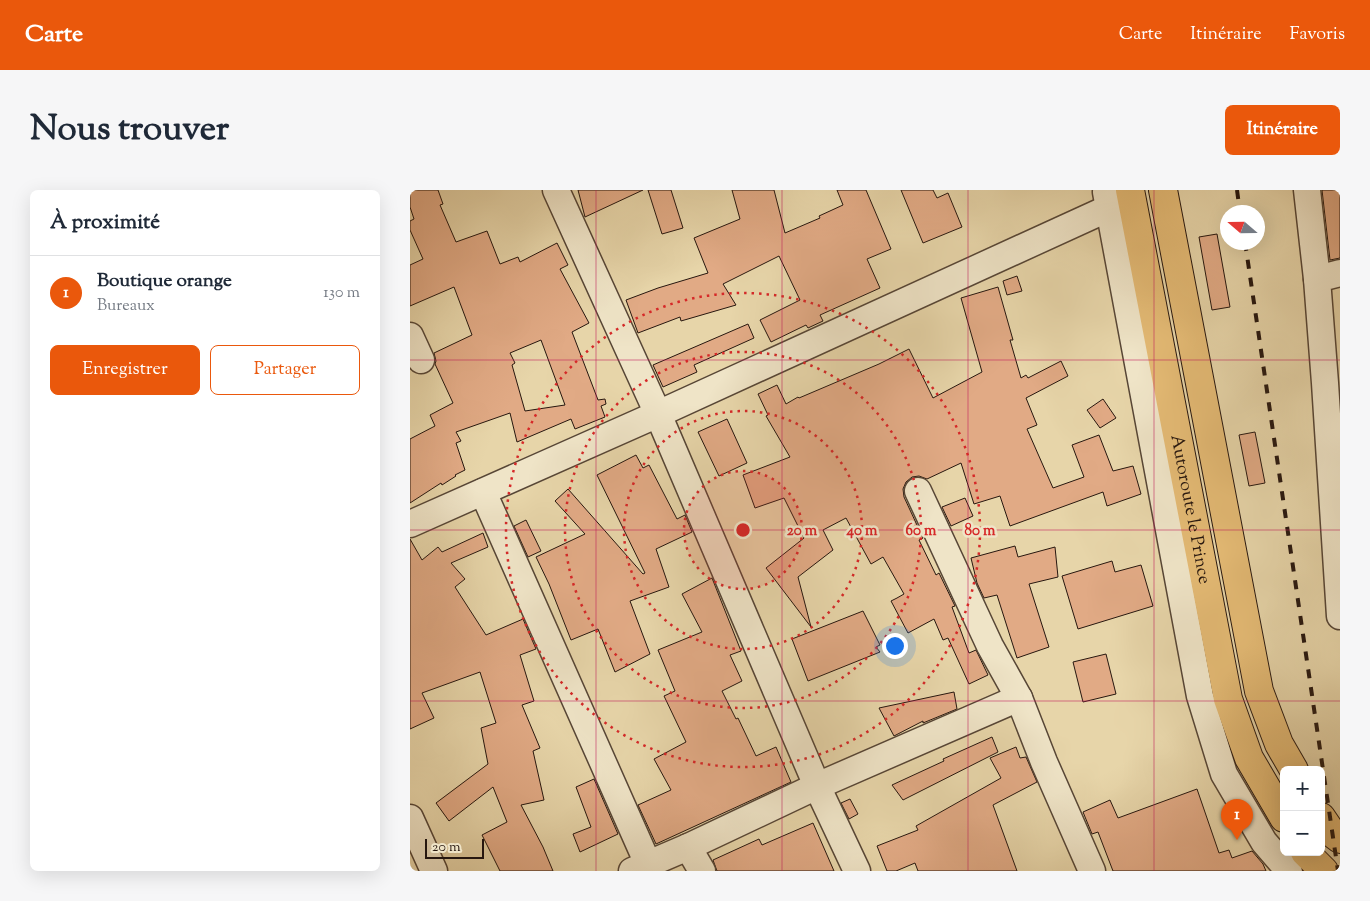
<!DOCTYPE html>
<html lang="fr">
<head>
<meta charset="utf-8">
<style>
  :root { --surface:#fff; --page:#f6f6f7; --text:#1f2937; --muted:#747a83; --line:#e0e1e3; --accent:#ea580c }
  body { margin:0; font-family:"Sorts Mill Goudy",serif; background:var(--page); color:var(--text) }
  .controls { position:absolute; right:15px; bottom:15px; display:grid; overflow:hidden; border-radius:8px; box-shadow:0 5px 20px #0002 }
  .controls button { width:45px; height:45px; display:grid; place-items:center; padding:0; border:0; border-bottom:1px solid var(--line); background:var(--surface); color:var(--text); font:25px sans-serif }
  .compass { position:absolute; left:810px; top:15px; width:45px; height:45px; border-radius:50%; background:var(--surface); box-shadow:0 5px 20px #0002; rotate:290deg }
  .scale { position:absolute; left:15px; bottom:12px; width:59px; box-sizing:border-box; padding-left:5px; border:2px solid #27170f; border-top:0; font-size:14px; line-height:18px; white-space:nowrap; color:#27170f; -webkit-text-stroke:4px #efe4c7; paint-order:stroke }
  .you { position:absolute; left:484px; top:455px; width:18px; height:18px; margin:-12px; border:4px solid #fff; border-radius:50%; background:#1a73e8; box-shadow:0 0 0 8px #1a73e833 }
  .badge { display:grid; place-items:center; width:32px; height:32px; border-radius:50%; background:var(--accent); color:#fff; font-size:16px; font-weight:700 }
  .pin { position:absolute; translate:-50% -41px; filter:drop-shadow(0 1px 2px #0008) }
  .pin::after { content:''; position:absolute; top:26px; width:18px; height:15px; background:inherit; clip-path:polygon(0 0,100% 0,50% 100%) }
  .list { margin:0; padding:0; list-style:none }
  h2 { display:flex; justify-content:space-between; align-items:center; height:65px; margin:0; padding:0 20px; font-size:21px }
  h2 small { font-size:16px; font-weight:400; color:var(--muted) }
  .list li { display:grid; grid-template-columns:32px 1fr auto; gap:15px; align-items:center; box-sizing:border-box; height:75px; padding:0 20px; border-top:1px solid var(--line) }
  .list b { display:block; font-size:19px; white-space:nowrap }
  .list p { margin:0; font-size:16px; white-space:nowrap; color:var(--muted) }
  .list em { font-size:16px; font-style:normal; color:var(--muted) }
  .actions { display:flex; gap:10px; padding:15px 20px }
  .actions a { flex:1; padding:11px 0; border:1px solid var(--accent); border-radius:8px; text-align:center; font-size:18px; color:var(--accent) }
  .actions .main { background:var(--accent); color:#fff }
  .map { position:relative; flex:none; width:930px; height:681px; overflow:hidden; border-radius:8px }
  header { display:flex; align-items:center; gap:30px; box-sizing:border-box; height:70px; padding:0 25px; background:var(--accent); color:#fff }
  header strong { font-size:24px }
  nav { display:flex; gap:28px; margin-inline-start:auto; font-size:18px }
  .intro { display:flex; align-items:center; justify-content:space-between; box-sizing:border-box; height:120px; padding:0 30px }
  h1 { margin:0; font-size:35px }
  .button { padding:12px 22px; border-radius:8px; background:var(--accent); color:#fff; font-size:18px; font-weight:700 }
  main { display:flex; gap:30px; padding:0 30px }
  aside { flex:1; background:var(--surface); border-radius:8px; box-shadow:0 5px 20px #0002 }
  .map>svg:first-child { display:block }
  .building { fill:#e1aa85; stroke:#27170f; fill-rule:evenodd }
  .lines { fill:none; stroke-linecap:round; stroke-linejoin:round }
  .minor-casing { stroke:#574636; stroke-width:29 }
  .major-casing { stroke:#27170f; stroke-width:30 }
  .minor { stroke:#efe4c7; stroke-width:26 }
  .major { stroke:#e4ba74; stroke-width:28 }
  .rail { stroke:#27170f; stroke-width:4; stroke-dasharray:9 9; stroke-linecap:butt }
  .grid { fill:none; stroke:#c2185b; stroke-width:1; stroke-opacity:0.55 }
  .ring { fill:none; stroke:#d62828; stroke-width:2.5; stroke-dasharray:2.5 5 }
  .labels { text-anchor:middle; stroke-width:5; stroke-linejoin:round; paint-order:stroke }
  .street-label { font-size:18px; fill:#27170f; stroke:#efe4c7 }
  .centre { fill:#d62828; stroke:#efe4c7; stroke-width:2.5 }
  .ring-label { font-size:15px; text-anchor:middle; font-weight:bold; fill:#d62828; stroke:#efe4c7; stroke-width:5; stroke-linejoin:round; paint-order:stroke }
</style>
</head>
<body>
<header>
<strong>Carte</strong>
<nav><a>Carte</a><a>Itinéraire</a><a>Favoris</a></nav>
</header>
<div class="intro"><h1>Nous trouver</h1><a class="button">Itinéraire</a></div>
<main>
<aside>
<h2>À proximité<small></small></h2>
<ul class="list">
<li><span class="badge">1</span><div><b>Boutique orange</b><p>Bureaux</p></div><em>130 m</em></li>
</ul>
<div class="actions"><a class="main">Enregistrer</a><a>Partager</a></div>
</aside>
<div class="map">
<svg width="930" height="681" viewBox="0 0 930 681">
  <rect width="100%" height="100%" fill="#e7d5a9"/>
  <filter id="stains"><feTurbulence type="fractalNoise" baseFrequency=".004" numOctaves="4"/><feColorMatrix values="0 0 0 0 .2 0 0 0 0 .09 0 0 0 0 .02 0 0 0 .5 -.17"/></filter>
  <radialGradient id="worn" r=".72"><stop offset=".6" stop-color="#630" stop-opacity="0"/><stop offset="1" stop-color="#630" stop-opacity=".3"/></radialGradient>
  <g class="building">
    <path d="M0,0H28L33,14L30,15L46,52L77,41L90,74L108,67L110,72L147,53L158,75L150,79L179,133L162,142L188,210L195,209L196,214L191,216L195,227L165,239L161,229L107,252L100,223L46,242L51,251L46,253L55,280L45,285L46,286L32,295L31,293L0,313V249L25,236L20,225L43,213L25,174L26,171L24,163L62,145L44,97L0,116V75L13,69L0,40V31L4,29L0,17ZM131,150L155,215L115,221L102,175L105,173L100,163Z"/>
    <path d="M168,0H233L175,27Z"/>
    <path d="M238,0H261L273,38L252,44Z"/>
    <path d="M322,0H364L375,43L410,28L409,26L433,15L427,0H456L481,59L457,69L470,98L410,125L413,131L398,138L396,135L361,152L350,130L390,110L369,66L313,94L326,115L271,131L270,127L228,143L216,110L248,98L298,83L284,48L330,29Z"/>
    <path d="M491,0H523L527,8L538,3L552,37L513,53Z"/>
    <path d="M912,0H930V68L920,70Z"/>
    <path d="M807,44L820,117L802,120L789,47Z"/>
    <path d="M607,86L612,101L597,105L593,91Z"/>
    <path d="M588,97L603,150H600L611,188L616,185L618,188L651,171L658,186L616,208L627,235L617,239L643,298L674,287L662,255L689,245L703,281L723,276L731,304L697,316L693,302L600,336L590,306L564,314L551,273L517,289L509,286L502,287L496,292L493,299L494,307L513,348L509,350L526,385L529,383L545,416L542,417L559,463L566,460L578,485L559,494L538,448L533,450L524,429L498,443L481,411L487,408L494,404L473,367L461,374L436,328L413,340L423,360L388,387L401,437L356,378L394,348L374,308L345,318L333,285L380,267L356,226L358,225L348,204L367,195L376,214L388,207L389,208L469,174L499,159L523,208L572,182L551,108Z"/>
    <path d="M338,134L344,148L284,175L287,182L253,197L243,175Z"/>
    <path d="M693,209L706,228L690,238L677,220Z"/>
    <path d="M317,229L337,273L309,286L288,242Z"/>
    <path d="M845,242L855,293L839,296L829,245Z"/>
    <path d="M226,265L233,278L239,275L267,329L275,325L282,342L246,359L259,397L220,411L240,464L205,482L188,439L161,450L139,394L126,367L175,344L145,311L158,299L233,384L235,383L187,285Z"/>
    <path d="M555,308L563,326L541,336L532,317Z"/>
    <path d="M116,330L131,361L118,367L104,336Z"/>
    <path d="M73,343L78,357L41,373L55,389L45,397L76,445L113,429L126,459L110,465L124,511L112,515L130,558L123,561L134,610L111,615L133,657L143,681H90L72,645L97,632L83,597L39,631L26,613L78,574L71,538L86,533L70,482L12,503L24,528L0,539V349L12,370L28,357L32,362Z"/>
    <path d="M605,356L608,367L645,357L648,387L619,394L639,457L607,468L587,405L574,408L567,393L561,368Z"/>
    <path d="M702,371L705,382L731,375L743,416L668,439L652,386Z"/>
    <path d="M302,388L331,461L320,465L332,491L312,501L326,529L328,528L346,566L366,557L381,592L246,654L228,615L261,600L244,569L276,552L254,506L265,501L248,460L292,442L272,404Z"/>
    <path d="M453,421L470,455L466,457L470,462L398,491L382,449Z"/>
    <path d="M696,464L706,504L673,512L663,472Z"/>
    <path d="M544,502L547,519L513,533V531L484,546L469,518Z"/>
    <path d="M582,547L588,562L493,610L482,595L534,571L533,569Z"/>
    <path d="M606,557L610,568L616,567L627,592L583,615L607,681H508L505,673L486,681H477L467,656L508,640L506,636L591,588L580,568Z"/>
    <path d="M184,589L208,644L170,662L163,644L181,637L166,597Z"/>
    <path d="M787,599L809,663L819,660L822,668L842,661L853,674L856,681H703L688,642L682,644L673,622L700,610L708,628Z"/>
    <path d="M440,609L448,624L439,629L431,613Z"/>
    <path d="M403,633L424,681H307L303,670L349,649L352,655Z"/>
  </g>
  <g class="lines">
    <g class="minor-casing">
      <g id="minor">
        <path d="M146,0L248,224L407,596L447,681"/>
        <path d="M897,0L907,89"/>
        <path d="M696,2L790,506L814,584L854,652L879,681"/>
        <path d="M930,83L907,89L915,193L930,426"/>
        <path d="M0,146L11,170"/>
        <path d="M508,301L580,456L609,508L634,572L682,681"/>
        <path d="M73,302L238,674"/>
        <path d="M0,334L248,224L699,18"/>
        <path d="M0,628L24,681"/>
        <path d="M278,657L292,681"/>
        <path d="M222,681L278,657L407,596L609,508"/>
      </g>
    </g>
    <g class="major-casing">
      <g id="major">
        <path id="s1" d="M720,0L818,509L839,568L874,628"/>
        <path d="M753,0L849,501L869,554L884,580"/>
        <path d="M911,627L922,643L930,649"/>
        <path d="M895,662L914,681"/>
      </g>
    </g>
    <use href="#minor" class="minor"/>
    <use href="#major" class="major"/>
    <g class="rail">
      <path d="M827,0L830,22"/>
      <path d="M835,52L928,681"/>
    </g>
  </g>
  <path class="grid" d="M186,0V681M372,0V681M558,0V681M744,0V681M0,170H930M0,340H930M0,511H930"/>
  <circle cx="333" cy="340" r="59" fill="#d62828" fill-opacity=".12"/>
  <g class="ring">
    <circle cx="333" cy="340" r="59"/>
    <circle cx="333" cy="340" r="119"/>
    <circle cx="333" cy="340" r="178"/>
    <circle cx="333" cy="340" r="237"/>
  </g>
  <g class="labels">
    <g class="street-label">
      <text dy="6" stroke="none"><textPath href="#s1" startOffset="325">Autoroute le Prince</textPath></text>
    </g>
  </g>
  <circle cx="333" cy="340" r="8" class="centre"/>
  <g class="ring-label">
    <text x="392" y="345">20 m</text>
    <text x="452" y="345">40 m</text>
    <text x="511" y="345">60 m</text>
    <text x="570" y="345">80 m</text>
  </g>
  <rect width="100%" height="100%" filter="url(#stains)"/>
  <rect width="100%" height="100%" fill="url(#worn)"/>
</svg>
<div class="controls">
<button>+</button>
<button>−</button>
</div>
<svg class="compass" viewBox="-18 -18 36 36"><path d="M0-13l5 13h-10z" fill="#e53935"/><path d="M0 13l5-13h-10z" fill="#747a83"/></svg>
<div class="scale">20 m</div>
<div class="you"></div>
<div class="pin badge" style="left:827px;top:650px">1</div>
</div>
</main>
</body>
</html>
